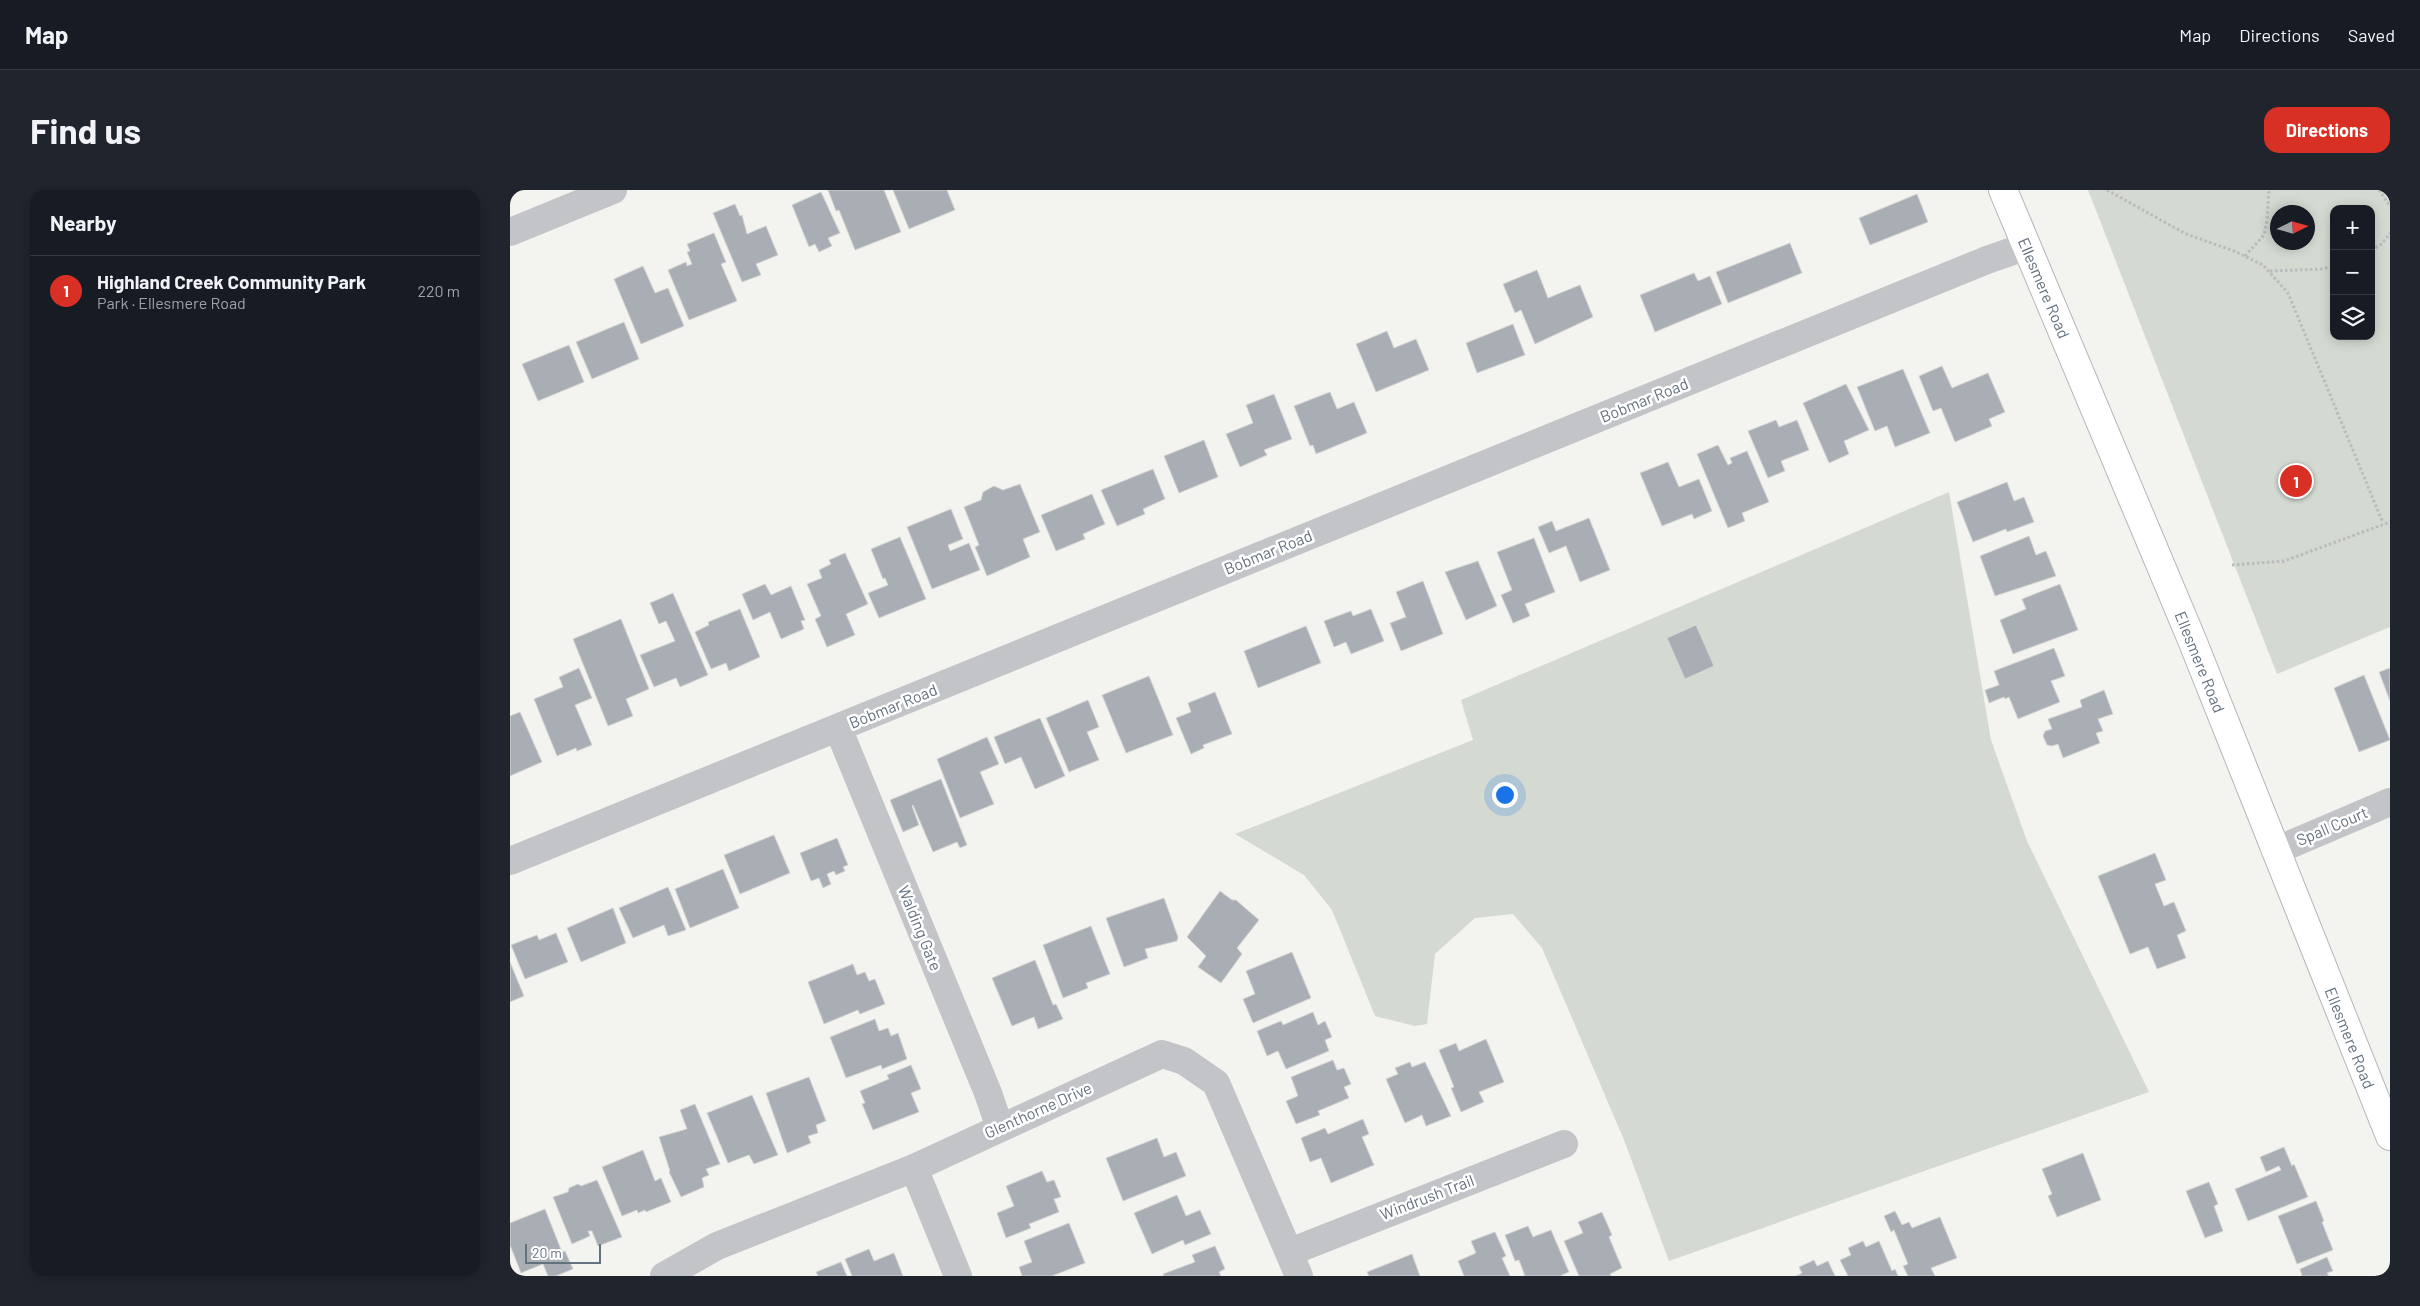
<!DOCTYPE html>
<html lang="en">
<head>
<meta charset="utf-8">
<style>
  :root { --surface:#171b24; --page:#20242c; --text:#f1f3f6; --muted:#9ea1a6; --line:#363941; --accent:#d93025 }
  body { margin:0; font-family:Barlow,sans-serif; background:var(--page); color:var(--text) }
  .controls { position:absolute; right:15px; top:15px; display:grid; overflow:hidden; border-radius:10px; box-shadow:0 2px 12px #0003 }
  .controls button { width:45px; height:45px; display:grid; place-items:center; padding:0; border:0; border-bottom:1px solid var(--line); background:var(--surface); color:var(--text); font:25px sans-serif }
  .compass { position:absolute; left:1760px; top:15px; width:45px; height:45px; border-radius:50%; background:var(--surface); box-shadow:0 2px 12px #0003; rotate:85deg }
  .scale { position:absolute; left:15px; bottom:12px; width:76px; box-sizing:border-box; padding-left:5px; border:2px solid #64717f; border-top:0; font-size:14px; line-height:18px; white-space:nowrap; color:#64717f; -webkit-text-stroke:4px #fff; paint-order:stroke }
  .you { position:absolute; left:994px; top:604px; width:18px; height:18px; margin:-12px; border:4px solid #fff; border-radius:50%; background:#1a73e8; box-shadow:0 0 0 8px #1a73e833 }
  .badge { display:grid; place-items:center; width:32px; height:32px; border-radius:50%; background:var(--accent); color:#fff; font-size:16px; font-weight:700 }
  .pin { position:absolute; translate:-50% -50%; border:2px solid #fff; box-shadow:0 1px 5px #0006 }
  .list { margin:0; padding:0; list-style:none }
  h2 { display:flex; justify-content:space-between; align-items:center; height:65px; margin:0; padding:0 20px; font-size:21px }
  h2 small { font-size:16px; font-weight:400; color:var(--muted) }
  .list li { display:grid; grid-template-columns:32px 1fr auto; gap:15px; align-items:center; box-sizing:border-box; height:70px; padding:0 20px; border-top:1px solid var(--line) }
  .list b { display:block; font-size:19px; white-space:nowrap }
  .list p { margin:0; font-size:16px; white-space:nowrap; color:var(--muted) }
  .list em { font-size:16px; font-style:normal; color:var(--muted) }
  .icon { flex:none; width:28px; height:28px; fill:none; stroke:currentColor; stroke-width:2; stroke-linecap:round; stroke-linejoin:round }
  .map { position:relative; flex:none; width:1880px; height:1086px; overflow:hidden; border-radius:15px }
  header { display:flex; align-items:center; gap:30px; box-sizing:border-box; height:70px; padding:0 25px; background:var(--surface); border-bottom:1px solid var(--line) }
  header strong { font-size:24px }
  nav { display:flex; gap:28px; margin-inline-start:auto; font-size:18px }
  .intro { display:flex; align-items:center; justify-content:space-between; box-sizing:border-box; height:120px; padding:0 30px }
  h1 { margin:0; font-size:35px }
  .button { padding:12px 22px; border-radius:15px; background:var(--accent); color:#fff; font-size:18px; font-weight:700 }
  main { display:flex; gap:30px; padding:0 30px }
  aside { flex:1; background:var(--surface); border-radius:15px; box-shadow:0 2px 12px #0003 }
  .map>svg:first-child { display:block }
  .green { fill:#d4dad1; fill-rule:evenodd }
  .building { fill:#a8aeb3; stroke:#d4d5d3 }
  .lines { fill:none; stroke-linecap:round; stroke-linejoin:round }
  .major-casing { stroke:#b2b6b9; stroke-width:30 }
  .path { stroke:#b9bbbd; stroke-width:3; stroke-dasharray:2.5 2.5; stroke-linecap:butt }
  .minor { stroke:#c2c4c8; stroke-width:28 }
  .major { stroke:#fff; stroke-width:28 }
  .labels { text-anchor:middle; stroke-width:5; stroke-linejoin:round; paint-order:stroke }
  .street-label { font-size:16px; fill:#64717f; stroke:#fff }
</style>
</head>
<body>
<header>
<strong>Map</strong>
<nav><a>Map</a><a>Directions</a><a>Saved</a></nav>
</header>
<div class="intro"><h1>Find us</h1><a class="button">Directions</a></div>
<main>
<aside>
<h2>Nearby<small></small></h2>
<ul class="list">
<li><span class="badge">1</span><div><b>Highland Creek Community Park</b><p>Park · Ellesmere Road</p></div><em>220 m</em></li>
</ul>
</aside>
<div class="map">
<svg width="1880" height="1086" viewBox="0 0 1880 1086">
  <rect width="100%" height="100%" fill="#f3f4f0"/>
  <g class="green">
    <path d="M1578,0H1880V437L1767,484ZM1824,19H1861V146H1824ZM1798,22V52H1768V22Z"/>
    <path d="M1439,302L1481,550L1517,651L1639,902L1159,1071L1114,950L1032,758L1003,724L965,728L925,764L917,834L905,836L865,826L822,720L794,685L725,644L963,550L951,510Z"/>
  </g>
  <g class="building">
    <path d="M318,0H374L391,42L345,60L329,20L326,21Z"/>
    <path d="M383,0H437L445,20L399,39Z"/>
    <path d="M311,2L330,43L318,48L322,56L309,62L305,54L299,57L282,15Z"/>
    <path d="M1407,4L1418,32L1360,55L1349,28Z"/>
    <path d="M225,14L230,26L232,25L237,44L256,36L268,65L246,74L251,85L232,92L203,23Z"/>
    <path d="M204,43L216,72L211,74L227,111L179,130L158,80L176,72L177,76L182,74L177,62L180,61L177,54Z"/>
    <path d="M1280,53L1292,83L1218,113L1206,82Z"/>
    <path d="M133,76L145,103L158,98L174,136L131,154L104,89Z"/>
    <path d="M1027,80L1038,108L1070,95L1083,127L1025,154L1011,120L1005,123L993,94Z"/>
    <path d="M1184,83L1188,91L1200,86L1212,114L1145,142L1130,105Z"/>
    <path d="M114,132L129,169L82,189L66,152Z"/>
    <path d="M1003,134L1015,165L967,183L956,153Z"/>
    <path d="M877,141L884,158L906,149L919,180L866,202L846,154Z"/>
    <path d="M59,155L74,192L28,211L12,174Z"/>
    <path d="M1432,176L1442,198L1478,183L1495,222L1479,229L1482,236L1445,252L1431,218L1423,221L1409,186Z"/>
    <path d="M1393,179L1420,243L1385,257L1377,236L1365,241L1347,197Z"/>
    <path d="M1336,194L1359,240L1334,251L1339,264L1319,273L1293,213Z"/>
    <path d="M820,202L827,219L844,212L857,243L806,264L803,255L800,256L784,216Z"/>
    <path d="M764,204L782,249L754,260L757,265L730,277L716,244L743,233L736,215Z"/>
    <path d="M1266,230L1269,237L1287,230L1299,260L1271,271L1275,281L1258,288L1238,241Z"/>
    <path d="M694,250L708,287L669,303L654,266Z"/>
    <path d="M1208,255L1218,275L1222,273L1220,268L1237,261L1259,312L1232,323L1235,331L1218,338L1187,264Z"/>
    <path d="M1158,272L1169,297L1189,289L1202,321L1184,329L1182,324L1152,336L1130,283Z"/>
    <path d="M643,279L655,309L633,319L635,324L607,336L591,300Z"/>
    <path d="M1497,292L1504,311L1514,307L1524,332L1497,342L1496,339L1463,352L1447,312Z"/>
    <path d="M510,294L530,342L513,349L520,367L477,386L465,357L469,355L454,317L471,310L473,302L484,296L493,300Z"/>
    <path d="M582,304L595,334L573,344L575,349L546,361L531,325Z"/>
    <path d="M441,319L453,349L438,355L440,361L459,353L470,380L422,399L397,337Z"/>
    <path d="M1079,328L1100,380L1070,392L1056,356L1039,363L1028,337L1042,331L1046,341Z"/>
    <path d="M1519,346L1526,365L1536,361L1546,386L1485,406L1470,366Z"/>
    <path d="M390,347L416,409L369,428L358,403L378,395L375,388L373,389L361,359Z"/>
    <path d="M1024,348L1045,402L1015,414L1020,426L1003,433L991,405L1002,400L987,362Z"/>
    <path d="M335,363L358,414L336,424L345,445L317,457L305,429L311,426L297,394L312,388L309,380L321,374L319,370Z"/>
    <path d="M968,371L987,416L956,430L935,382Z"/>
    <path d="M913,391L933,444L891,461L880,433L896,427L886,402Z"/>
    <path d="M255,394L261,405L281,396L295,430L291,431L294,439L271,449L260,422L243,430L232,404Z"/>
    <path d="M1550,394L1568,440L1503,464L1490,430L1516,419L1512,409Z"/>
    <path d="M163,403L198,485L170,497L166,488L144,497L130,465L165,451L156,431L149,434L140,413Z"/>
    <path d="M230,419L250,467L219,481L216,473L201,479L185,442L199,435L198,432Z"/>
    <path d="M861,419L874,451L841,464L836,452L824,457L814,431L841,421L843,426Z"/>
    <path d="M111,429L139,499L116,509L123,526L98,536L63,449Z"/>
    <path d="M1186,435L1204,476L1175,489L1157,448Z"/>
    <path d="M796,436L811,473L748,498L734,461Z"/>
    <path d="M1544,458L1555,486L1541,491L1550,512L1508,529L1499,507L1495,509L1494,507L1479,513L1475,500L1489,495L1484,481Z"/>
    <path d="M69,478L82,508L65,515L82,555L67,561L66,558L47,566L24,509L53,497L49,487Z"/>
    <path d="M1880,478V511L1869,482Z"/>
    <path d="M1854,485L1880,550L1849,562L1824,498Z"/>
    <path d="M639,486L663,545L616,563L592,505Z"/>
    <path d="M1594,500L1603,524L1588,529L1593,541L1586,543L1590,553L1553,568L1548,554L1542,556L1537,555L1533,546L1535,541L1542,539L1538,529L1572,517L1570,510Z"/>
    <path d="M705,502L722,544L693,555L694,558L681,564L666,528L681,522L678,513Z"/>
    <path d="M578,510L589,537L577,542L589,570L559,582L536,528Z"/>
    <path d="M10,522L32,572L0,586V526Z"/>
    <path d="M530,528L555,586L525,599L511,567L495,574L484,547Z"/>
    <path d="M477,547L489,574L470,582L484,614L450,628L427,569Z"/>
    <path d="M431,589L457,655L450,658L447,652L423,662L403,615L402,616L409,635L393,642L380,610Z"/>
    <path d="M264,645L280,683L230,704L214,665Z"/>
    <path d="M327,648L338,675L333,677L335,681L326,685L324,681L317,684L321,694L313,698L309,688L301,691L290,663Z"/>
    <path d="M1645,663L1656,690L1645,694L1654,716L1664,712L1676,741L1667,745L1676,768L1647,779L1638,757L1620,764L1588,686Z"/>
    <path d="M213,679L229,718L180,738L165,699Z"/>
    <path d="M158,697L176,740L158,746L154,735L123,748L109,718Z"/>
    <path d="M710,701L722,710H726L749,730L727,758L732,764L711,793L688,777L696,766L677,747Z"/>
    <path d="M654,708L668,747L667,751L635,759L638,768L614,777L596,728Z"/>
    <path d="M103,718L116,753L71,772L57,738Z"/>
    <path d="M581,736L600,784L576,793L578,798L553,808L533,755Z"/>
    <path d="M46,743L58,772L15,789L1,755L27,745L29,750Z"/>
    <path d="M782,762L801,808L743,833L733,809L745,804L736,781Z"/>
    <path d="M525,770L543,815L546,814L553,829L528,839L524,827L502,836L482,788Z"/>
    <path d="M0,772L14,806L0,812Z"/>
    <path d="M343,774L347,785L355,782L359,791L365,789L375,814L350,824L348,820L314,834L298,792Z"/>
    <path d="M803,822L808,835L815,831L822,847L815,850L819,861L776,879L768,861L757,866L747,841L771,831L773,835Z"/>
    <path d="M365,829L369,841L378,838L381,846L388,843L397,869L372,879L371,875L336,888L320,847Z"/>
    <path d="M976,849L994,892L969,902L974,912L951,922L941,898L944,897L929,860L946,853L949,861Z"/>
    <path d="M823,870L827,880L834,878L841,894L834,897L839,908L808,921L810,925L786,934L776,911L788,906L781,887Z"/>
    <path d="M900,872L902,877L915,872L941,926L916,936L912,925L895,933L876,889L888,884L885,878Z"/>
    <path d="M401,875L411,899L401,903L409,922L363,940L352,914L355,913L350,901L379,889L377,885Z"/>
    <path d="M299,887L316,931L306,935L308,943L298,946L301,953L277,963L256,903Z"/>
    <path d="M242,905L268,965L244,974L239,965L218,973L197,923Z"/>
    <path d="M185,914L210,974L196,979L199,985L192,988L194,997L171,1007L159,982L160,981L149,947L177,939L170,920Z"/>
    <path d="M853,929L859,944L852,947L864,975L821,993L811,968L800,972L791,948L815,938L818,944Z"/>
    <path d="M647,948L654,967L666,962L676,986L613,1011L596,968Z"/>
    <path d="M1774,957L1782,976L1784,974L1798,1007L1738,1031L1725,999L1771,980L1769,976L1756,982L1750,967Z"/>
    <path d="M133,960L145,991L151,988L161,1012L136,1022L135,1020L128,1023L127,1020L112,1026L92,977Z"/>
    <path d="M1573,963L1591,1010L1547,1027L1538,1006L1542,1004L1532,979Z"/>
    <path d="M532,981L537,992L544,990L551,1007L544,1009L549,1022L519,1034L521,1038L496,1048L487,1023L504,1016L496,996Z"/>
    <path d="M87,990L112,1047L88,1056L82,1041H78L80,1046L62,1054L43,1007L58,1002L59,998L68,994L71,996Z"/>
    <path d="M1699,992L1708,1014L1704,1016L1713,1041L1695,1048L1676,1001Z"/>
    <path d="M667,1005L676,1026L690,1020L701,1044L675,1055L673,1050L642,1064L624,1023Z"/>
    <path d="M1806,1011L1814,1031L1812,1032L1823,1060L1787,1074L1768,1026Z"/>
    <path d="M35,1019L52,1062L55,1061L63,1079L46,1086H38L33,1074L11,1083L0,1055V1033Z"/>
    <path d="M1385,1021L1392,1035L1399,1032L1402,1038L1430,1027L1447,1068L1421,1078L1425,1086H1398L1393,1076L1398,1074L1384,1040L1381,1042L1374,1026Z"/>
    <path d="M1092,1022L1102,1045L1099,1047L1112,1078L1100,1084L1101,1086H1069L1054,1051L1073,1043L1068,1032Z"/>
    <path d="M559,1033L575,1073L542,1086H512L509,1077L522,1072L514,1051Z"/>
    <path d="M1018,1036L1023,1047L1041,1040L1059,1082L1050,1086H1015L1009,1070L1005,1071L995,1045Z"/>
    <path d="M985,1042L996,1066L992,1068L1000,1086H954L948,1071L966,1063L961,1051Z"/>
    <path d="M1353,1051L1356,1057L1369,1051L1382,1081L1385,1079L1388,1086H1338L1330,1070L1341,1065L1338,1058Z"/>
    <path d="M705,1056L715,1079L709,1082L711,1086H654L653,1084L685,1072L682,1065Z"/>
    <path d="M359,1059L364,1071L384,1063L393,1086H342L335,1069Z"/>
    <path d="M902,1064L910,1086H859L857,1082Z"/>
    <path d="M1817,1067L1823,1081L1817,1083L1819,1086H1792L1790,1079Z"/>
    <path d="M1304,1070L1307,1076L1318,1071L1325,1086H1286L1292,1083L1289,1077Z"/>
    <path d="M331,1072L337,1086H308L306,1082Z"/>
  </g>
  <g class="lines">
    <g class="major-casing">
      <path id="major" d="M1493,0L1682,450L1880,946"/>
    </g>
    <g class="path">
      <path d="M1597,0L1676,44L1724,61L1753,75L1778,103L1873,333"/>
      <path d="M1869,0L1880,16"/>
      <path d="M1861,60L1872,54L1880,43"/>
      <path d="M1735,66L1754,45L1757,30L1759,0"/>
      <path d="M1760,81L1812,79L1824,76"/>
      <path d="M1722,375L1774,371L1880,332"/>
    </g>
    <g class="minor">
      <path d="M0,42L103,0"/>
      <path d="M328,538L478,903L490,938"/>
      <path d="M1765,661L1880,612"/>
      <path d="M0,671L1477,70L1517,56"/>
      <path d="M404,978L448,1086"/>
      <path d="M780,1062L1054,954"/>
      <path d="M154,1086L207,1056L404,978L652,864L674,871L706,893L789,1086"/>
    </g>
    <use href="#major" class="major"/>
  </g>
  <g class="labels">
    <g class="street-label">
      <text transform="translate(1534 98) rotate(67)" y="6">Ellesmere Road</text>
      <text transform="translate(1134 210) rotate(-22)" y="6">Bobmar Road</text>
      <text transform="translate(758 362) rotate(-22)" y="6">Bobmar Road</text>
      <text transform="translate(1690 472) rotate(68)" y="6">Ellesmere Road</text>
      <text transform="translate(383 516) rotate(-22)" y="6">Bobmar Road</text>
      <text transform="translate(1822 636) rotate(-23)" y="6">Spall Court</text>
      <text transform="translate(410 738) rotate(68)" y="6">Walding Gate</text>
      <text transform="translate(1840 848) rotate(68)" y="6">Ellesmere Road</text>
      <text transform="translate(528 920) rotate(-24)" y="6">Glenthorne Drive</text>
      <text transform="translate(917 1007) rotate(-21)" y="6">Windrush Trail</text>
    </g>
  </g>
</svg>
<div class="controls">
<button>+</button>
<button>−</button>
<button><svg class="icon" aria-label="layers" viewBox="0 0 24 24"><path d="M12 4l9 5-9 5-9-5zM3 14l9 5 9-5"/></svg></button>
</div>
<svg class="compass" viewBox="-18 -18 36 36"><path d="M0-13l5 13h-10z" fill="#e53935"/><path d="M0 13l5-13h-10z" fill="#9ea1a6"/></svg>
<div class="scale">20 m</div>
<div class="you"></div>
<div class="pin badge" style="left:1786px;top:291px">1</div>
</div>
</main>
</body>
</html>
